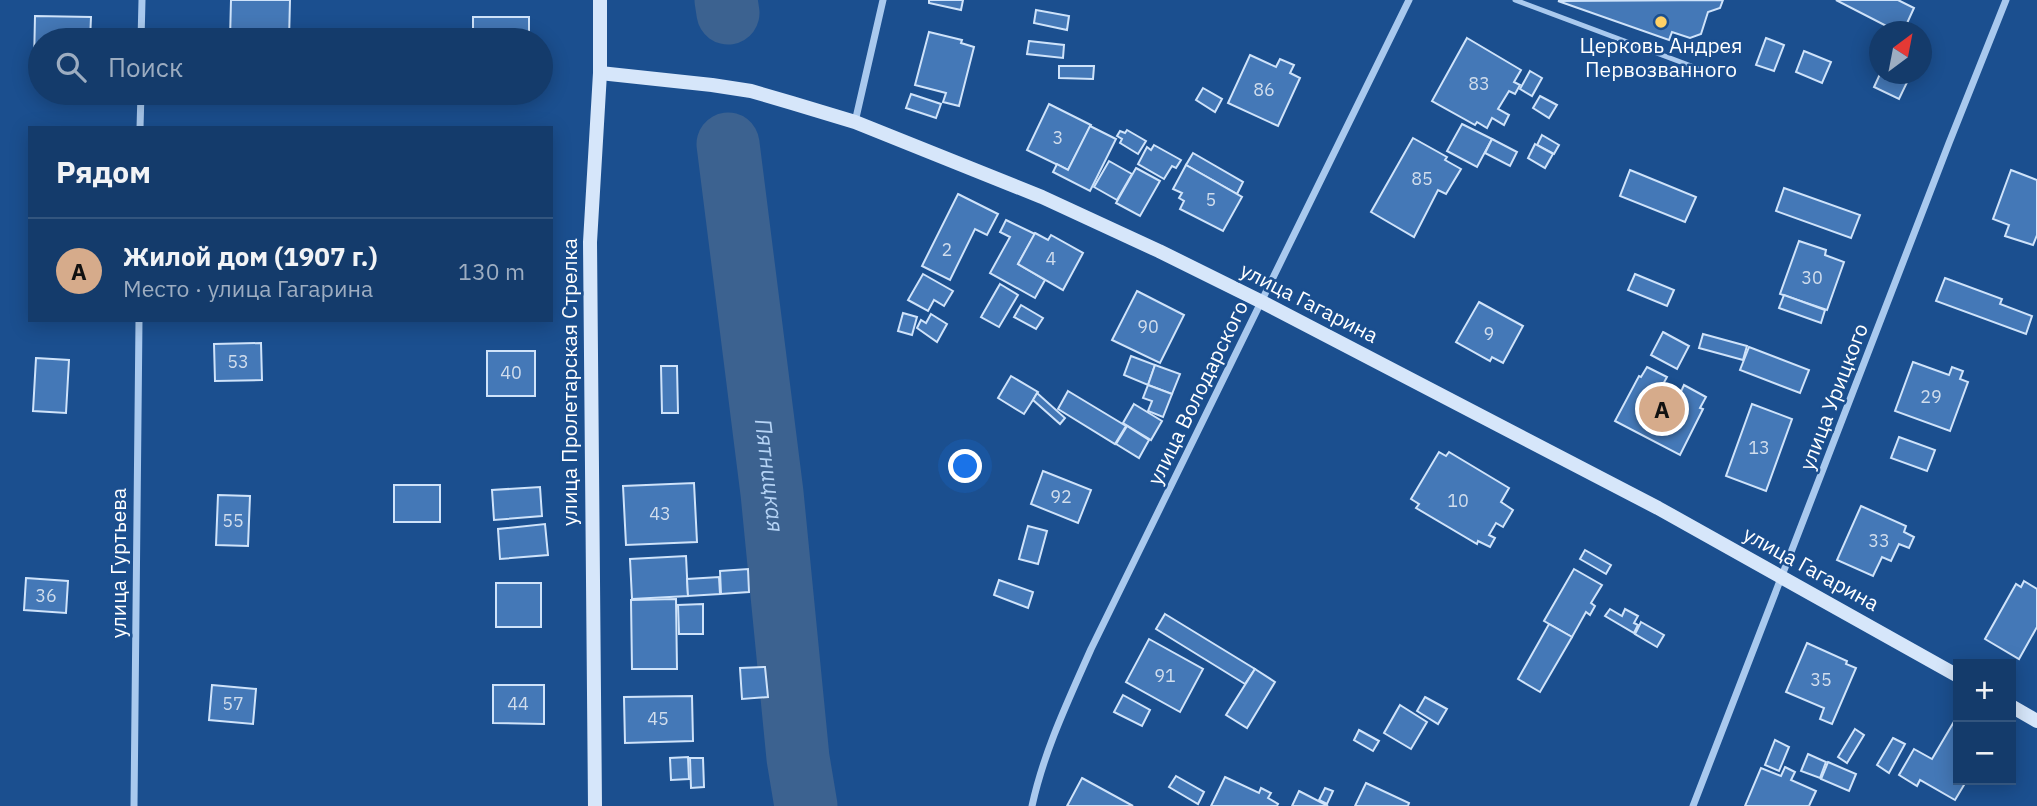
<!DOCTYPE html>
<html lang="ru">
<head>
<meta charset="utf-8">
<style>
  :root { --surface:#143b6b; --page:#214673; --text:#f1f3f6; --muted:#9dadc1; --line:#33557e; --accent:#d6ab8b }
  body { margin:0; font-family:"IBM Plex Sans",sans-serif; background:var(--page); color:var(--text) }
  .controls { position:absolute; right:21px; bottom:21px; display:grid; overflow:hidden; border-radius:0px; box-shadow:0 4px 18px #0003 }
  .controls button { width:63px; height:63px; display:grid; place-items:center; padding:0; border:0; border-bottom:2px solid var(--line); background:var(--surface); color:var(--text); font:35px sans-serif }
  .compass { position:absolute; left:1869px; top:21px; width:63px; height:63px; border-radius:50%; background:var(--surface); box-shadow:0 4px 18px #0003; rotate:32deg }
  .you { position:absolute; left:966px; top:467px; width:24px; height:24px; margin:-18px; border:5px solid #fff; border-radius:50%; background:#1a73e8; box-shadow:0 0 0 10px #1a73e833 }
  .badge { display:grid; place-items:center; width:46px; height:46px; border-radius:50%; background:var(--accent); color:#111; font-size:23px; font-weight:700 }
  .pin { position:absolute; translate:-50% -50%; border:4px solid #fff; box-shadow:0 2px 7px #0006 }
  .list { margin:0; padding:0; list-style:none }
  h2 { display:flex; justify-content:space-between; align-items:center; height:91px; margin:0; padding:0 28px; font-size:30px }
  h2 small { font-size:23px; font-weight:400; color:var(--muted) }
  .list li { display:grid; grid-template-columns:46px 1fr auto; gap:21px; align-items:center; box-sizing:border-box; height:105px; padding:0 28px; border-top:2px solid var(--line) }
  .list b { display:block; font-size:26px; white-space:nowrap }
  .list p { margin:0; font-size:23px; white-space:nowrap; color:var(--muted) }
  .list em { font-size:23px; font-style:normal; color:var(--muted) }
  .icon { flex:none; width:38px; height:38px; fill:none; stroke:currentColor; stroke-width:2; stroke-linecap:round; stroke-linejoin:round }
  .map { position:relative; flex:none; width:2037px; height:806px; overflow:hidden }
  .search { position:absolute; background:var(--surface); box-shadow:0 4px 18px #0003; left:28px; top:28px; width:525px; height:77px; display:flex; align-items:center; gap:18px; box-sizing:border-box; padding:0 24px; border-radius:38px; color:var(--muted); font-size:26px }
  .panel { position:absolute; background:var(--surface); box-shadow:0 4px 18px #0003; left:28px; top:126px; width:525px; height:196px; border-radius:0px }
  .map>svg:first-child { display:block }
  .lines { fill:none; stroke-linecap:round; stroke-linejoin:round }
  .river { stroke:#3c6290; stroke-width:63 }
  .building { fill:#4478b7; stroke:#cfe3fa; stroke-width:2 }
  .lane { stroke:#a9c9ee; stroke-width:5 }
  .street { stroke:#a9c9ee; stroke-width:7 }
  .secondary { stroke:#d6e6fa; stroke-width:14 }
  .poi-dot { fill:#ffd166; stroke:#1b4f8f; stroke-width:2.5 }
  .labels { text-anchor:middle; stroke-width:5; stroke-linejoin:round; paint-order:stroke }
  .number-label { font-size:18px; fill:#d0dded }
  .poi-label { font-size:21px; fill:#fff; stroke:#1b4f8f }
  .street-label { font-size:21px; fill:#fff; stroke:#1b4f8f }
  .water-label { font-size:23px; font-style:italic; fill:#b5d3f5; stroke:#1b4f8f }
</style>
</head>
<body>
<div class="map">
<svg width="2037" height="806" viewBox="0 0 2037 806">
  <rect width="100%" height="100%" fill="#1b4f8f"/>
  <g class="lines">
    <g class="river">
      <path d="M726,0L728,13"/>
      <path id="s1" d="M728,144L772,493L798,758L806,806"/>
    </g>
  </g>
  <g class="building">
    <path d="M231,0H290L289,40H230Z"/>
    <path d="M929,0H963L961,10L929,3Z"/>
    <path d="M1723,0L1720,8L1708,12L1701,34L1690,38L1672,32L1669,40L1558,1Z"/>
    <path d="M1836,0H1898L1914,8L1903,32H1898Z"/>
    <path d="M1036,10L1069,16L1067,30L1034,23Z"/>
    <path d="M35,16L91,17L90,40H40V63H34Z"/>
    <rect x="473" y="17" width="56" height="23"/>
    <path d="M929,32L962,40L961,43L974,47L959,106L943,102L946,93L915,85Z"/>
    <path d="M1467,38L1521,70L1514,82L1520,85L1515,94L1509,91L1498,109L1509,115L1504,125L1492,118L1487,128L1477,122L1475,125L1432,101Z"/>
    <path d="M1766,38L1784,45L1774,71L1756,65Z"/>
    <path d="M1029,41L1064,45L1063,58L1027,54Z"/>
    <path d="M1804,51L1831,62L1822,83L1796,72Z"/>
    <path d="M1250,55L1276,67L1280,59L1294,65L1290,73L1300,78L1278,126L1228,103Z"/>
    <path d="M1059,66H1094L1093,79L1059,78Z"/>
    <path d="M1530,71L1542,78L1532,96L1520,89Z"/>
    <path d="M1880,74H1911L1899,99L1874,87Z"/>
    <path d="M1203,88L1222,99L1215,112L1196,100Z"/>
    <path d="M911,94L941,104L936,118L906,108Z"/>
    <path d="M1540,96L1557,105L1549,118L1533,108Z"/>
    <path d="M1049,104L1091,125L1068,170L1027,150Z"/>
    <path d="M1462,124L1492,139L1477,167L1447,151Z"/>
    <path d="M1090,126L1116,139L1090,191L1053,172L1057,164L1068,170Z"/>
    <path d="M1127,130L1146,141L1138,154L1120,143L1122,139L1117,136L1120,131L1125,133Z"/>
    <path d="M1542,135L1559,145L1554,154L1537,145Z"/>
    <path d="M1413,138L1447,157L1445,160L1461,169L1446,194L1438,190L1414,237L1371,212Z"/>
    <path d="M1492,139L1517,152L1510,166L1485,153Z"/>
    <path d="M1535,144L1553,154L1545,168L1528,158Z"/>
    <path d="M1154,145L1181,160L1176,168L1172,166L1164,179L1138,164L1147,147L1151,150Z"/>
    <path d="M1193,153L1243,182L1237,194L1186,165Z"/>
    <path d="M1109,161L1132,174L1117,200L1094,187Z"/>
    <path d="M1186,165L1242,197L1223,231L1180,209L1184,201L1179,198L1182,193L1173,189Z"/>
    <path d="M1136,168L1160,181L1140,216L1116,203Z"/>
    <path d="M1630,170L1696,197L1685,222L1620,196Z"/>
    <path d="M2011,170L2037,180V235L2033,245L2005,236L2009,225L1993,219Z"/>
    <path d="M1784,188L1860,215L1851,238L1776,211Z"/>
    <path d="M958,194L998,214L987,235L975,229L950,280L922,266Z"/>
    <path d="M1006,220L1035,234L1018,264L1045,280L1035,298L990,273L1010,237L1000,232Z"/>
    <path d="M1035,233L1048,240L1051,235L1083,253L1063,290L1018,264Z"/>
    <path d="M1799,241L1826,250L1825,255L1844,262L1827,310L1780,294Z"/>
    <path d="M923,274L953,291L944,306L934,300L928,311L908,300Z"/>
    <path d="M1635,274L1674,290L1667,306L1628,290Z"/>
    <path d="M1945,278L2002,299L2000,304L2032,316L2026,334L1936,301Z"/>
    <path d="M1000,284L1018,295L999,327L981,317Z"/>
    <path d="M1137,291L1184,315L1160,363L1112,340Z"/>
    <path d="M1784,295L1825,310L1821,323L1779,308Z"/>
    <path d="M1479,302L1523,326L1503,363L1492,357L1490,361L1456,342Z"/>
    <path d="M1021,305L1043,318L1036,329L1014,317Z"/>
    <path d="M903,313L917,317L912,335L898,331Z"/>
    <path d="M931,314L947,324L937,342L917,328L921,320L926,323Z"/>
    <path d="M1663,332L1689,346L1677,369L1651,355Z"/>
    <path d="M1703,334L1747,346L1743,360L1699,348Z"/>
    <path d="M261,343L262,380L215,381L214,344Z"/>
    <path d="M1749,347L1809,370L1800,393L1740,370Z"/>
    <rect x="487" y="351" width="48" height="45"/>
    <path d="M1131,356L1155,365L1148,385L1124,375Z"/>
    <path d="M36,358L69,360L66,413L33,411Z"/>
    <path d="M1913,362L1949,375L1952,367L1963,371L1960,379L1968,382L1950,431L1895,411Z"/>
    <path d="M1155,365L1180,374L1172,394L1148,385Z"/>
    <path d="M661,366H677L678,413H662Z"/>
    <path d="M1647,367L1667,377L1661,388L1679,396L1684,385L1706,397L1700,408L1703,409L1680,455L1615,421L1639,376L1641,377Z"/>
    <path d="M1011,376L1038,392L1024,414L998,398Z"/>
    <path d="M1148,385L1172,394L1163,417L1148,411L1152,401L1143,398Z"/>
    <path d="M1068,391L1126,426L1115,444L1058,409Z"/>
    <path d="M1037,393L1065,418L1060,424L1033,400Z"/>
    <path d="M1134,404L1162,421L1151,440L1123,423Z"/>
    <path d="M1752,404L1792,419L1766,491L1726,476Z"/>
    <path d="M1127,426L1149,440L1139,458L1116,444Z"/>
    <path d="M1899,437L1935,450L1927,471L1891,458Z"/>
    <path d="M1439,452L1446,456L1449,452L1509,488L1501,502L1513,510L1503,527L1496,523L1489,535L1495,538L1490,547L1478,541L1477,544L1416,508L1419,504L1411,499Z"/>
    <path d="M1043,471L1091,490L1078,523L1031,504Z"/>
    <path d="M694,483L697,542L626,545L623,486Z"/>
    <rect x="394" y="485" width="46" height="37"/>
    <path d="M540,487L542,516L494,520L492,490Z"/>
    <path d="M218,495L250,496L248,546L216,545Z"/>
    <path d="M1861,506L1906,526L1904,532L1914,537L1909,548L1899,544L1891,561L1882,557L1873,576L1837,560Z"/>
    <path d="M545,524L548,555L500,559L498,529Z"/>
    <path d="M1028,526L1047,531L1038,564L1019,559Z"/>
    <path d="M1585,550L1611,565L1606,574L1580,559Z"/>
    <path d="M686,556L688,596L632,599L630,559Z"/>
    <path d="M748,569L749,592L721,594L720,571Z"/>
    <path d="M1574,569L1602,585L1591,603L1595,606L1590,615L1586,612L1572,637L1544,621Z"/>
    <path d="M719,577L720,594L688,596L687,579Z"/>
    <path d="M26,578L68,581L66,613L24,610Z"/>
    <path d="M999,580L1033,592L1028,608L994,595Z"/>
    <path d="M2024,581L2037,589V627L2019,659L1985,639L2016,584L2021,587Z"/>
    <rect x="496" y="583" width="45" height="44"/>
    <path d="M676,599L677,669H632L631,600Z"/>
    <path d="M703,604V634H679L678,605Z"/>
    <path d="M1610,609L1622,616L1625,609L1638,616L1634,623L1638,625L1634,633L1605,616Z"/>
    <path d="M1165,614L1255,669L1245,684L1156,629Z"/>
    <path d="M1641,622L1664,635L1657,647L1635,634Z"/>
    <path d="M1549,624L1572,637L1540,692L1518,679Z"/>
    <path d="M1149,639L1203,669L1180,712L1126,682Z"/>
    <path d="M1807,643L1847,661L1846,664L1856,668L1832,724L1820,719L1824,708L1786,692Z"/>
    <path d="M765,667L768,697L742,699L740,668Z"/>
    <path d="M1255,669L1275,682L1247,728L1226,715Z"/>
    <path d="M212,685L256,689L253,724L209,720Z"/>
    <path d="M493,685H544V724L493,723Z"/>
    <path d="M1123,695L1150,710L1142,726L1114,712Z"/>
    <path d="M692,696L693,741L625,743L624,697Z"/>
    <path d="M1425,697L1447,709L1438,724L1417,711Z"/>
    <path d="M1400,705L1427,722L1411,749L1384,733Z"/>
    <path d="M1955,720L1958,722V780H1967L1955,800L1920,780L1917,786L1899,775L1914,749L1932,759Z"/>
    <path d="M1855,729L1864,735L1847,763L1838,757Z"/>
    <path d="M1359,730L1379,741L1373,751L1354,740Z"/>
    <path d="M1893,738L1905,744L1889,773L1877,765Z"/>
    <path d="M1775,740L1789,747L1779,771L1765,765Z"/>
    <path d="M1808,754L1826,762L1820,778L1801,771Z"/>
    <path d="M688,757L689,779L671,780L670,758Z"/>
    <path d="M690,758H703L704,787L691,788Z"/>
    <path d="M1828,762L1856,774L1849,791L1821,779Z"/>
    <path d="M1785,767L1795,772L1791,780L1816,791L1809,806H1745L1761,768L1781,776Z"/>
    <path d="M1176,776L1204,792L1198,804L1169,787Z"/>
    <path d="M1225,777L1259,793L1261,788L1271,793L1268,798L1278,804L1277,806H1211Z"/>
    <path d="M1082,778L1133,806H1067Z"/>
    <path d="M1366,783L1409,803L1408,806H1355Z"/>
    <path d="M1325,788L1333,791L1327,804L1319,800Z"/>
    <path d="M1299,791L1328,806H1292Z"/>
  </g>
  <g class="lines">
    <path class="lane" d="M1515,0L1702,70"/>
    <g class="street">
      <path d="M141,40L142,0"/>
      <path d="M855,122L883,0"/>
      <path d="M140,128L141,93"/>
      <path d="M134,806L139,320"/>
      <path d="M1032,806C1044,751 1068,701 1091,649L1409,0"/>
      <path d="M1693,806L1949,143L2006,0"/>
    </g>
    <g class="secondary">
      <path d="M600,73L712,85L751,91L792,103L855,122L1042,197L1159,251L1262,302L1658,508L1958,676"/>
      <path d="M2011,706L2037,721"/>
      <path d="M595,806L590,242L600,73V0"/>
    </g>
  </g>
  <circle class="poi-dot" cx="1661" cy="22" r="7"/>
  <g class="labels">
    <g class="number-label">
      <text x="1479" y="90">83</text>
      <text x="1264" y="96">86</text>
      <text x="1058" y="144">3</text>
      <text x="1422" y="185">85</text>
      <text x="1211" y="206">5</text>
      <text x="947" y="256">2</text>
      <text x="1051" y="265">4</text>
      <text x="1812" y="284">30</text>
      <text x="1148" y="333">90</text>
      <text x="1489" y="340">9</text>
      <text x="238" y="368">53</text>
      <text x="511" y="379">40</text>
      <text x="1931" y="403">29</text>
      <text x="1759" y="454">13</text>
      <text x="1061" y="503">92</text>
      <text x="1458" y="507">10</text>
      <text x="660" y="520">43</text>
      <text x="233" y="527">55</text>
      <text x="1879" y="547">33</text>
      <text x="46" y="602">36</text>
      <text x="1165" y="682">91</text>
      <text x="1821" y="686">35</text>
      <text x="233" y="710">57</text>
      <text x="518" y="710">44</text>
      <text x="658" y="725">45</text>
    </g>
    <g class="poi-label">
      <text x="1661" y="53">Церковь Андрея<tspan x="1661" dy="24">Первозванного</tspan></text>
    </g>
    <g class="street-label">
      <text transform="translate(1309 303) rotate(27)" y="7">улица Гагарина</text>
      <text transform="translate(570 382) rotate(-90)" y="7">улица Пролетарская Стрелка</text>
      <text transform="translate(1198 393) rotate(-64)" y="7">улица Володарского</text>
      <text transform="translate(1834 397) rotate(-69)" y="7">улица Урицкого</text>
      <text transform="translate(119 563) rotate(-90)" y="7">улица Гуртьева</text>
      <text transform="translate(1811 569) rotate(29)" y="7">улица Гагарина</text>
    </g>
    <g class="water-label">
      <text dy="8" stroke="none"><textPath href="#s1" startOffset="334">Пятницкая</textPath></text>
    </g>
  </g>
</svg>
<div class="controls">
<button>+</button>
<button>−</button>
</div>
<svg class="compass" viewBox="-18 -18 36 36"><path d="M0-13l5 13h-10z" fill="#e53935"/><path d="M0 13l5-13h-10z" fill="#9dadc1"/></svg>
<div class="you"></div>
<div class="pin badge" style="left:1662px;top:409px">A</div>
<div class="search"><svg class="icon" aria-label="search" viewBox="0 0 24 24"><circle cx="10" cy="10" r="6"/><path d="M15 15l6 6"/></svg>Поиск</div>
<section class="panel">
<h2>Рядом<small></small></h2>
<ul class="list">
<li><span class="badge">A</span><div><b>Жилой дом (1907 г.)</b><p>Место · улица Гагарина</p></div><em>130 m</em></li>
</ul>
</section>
</div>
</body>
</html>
